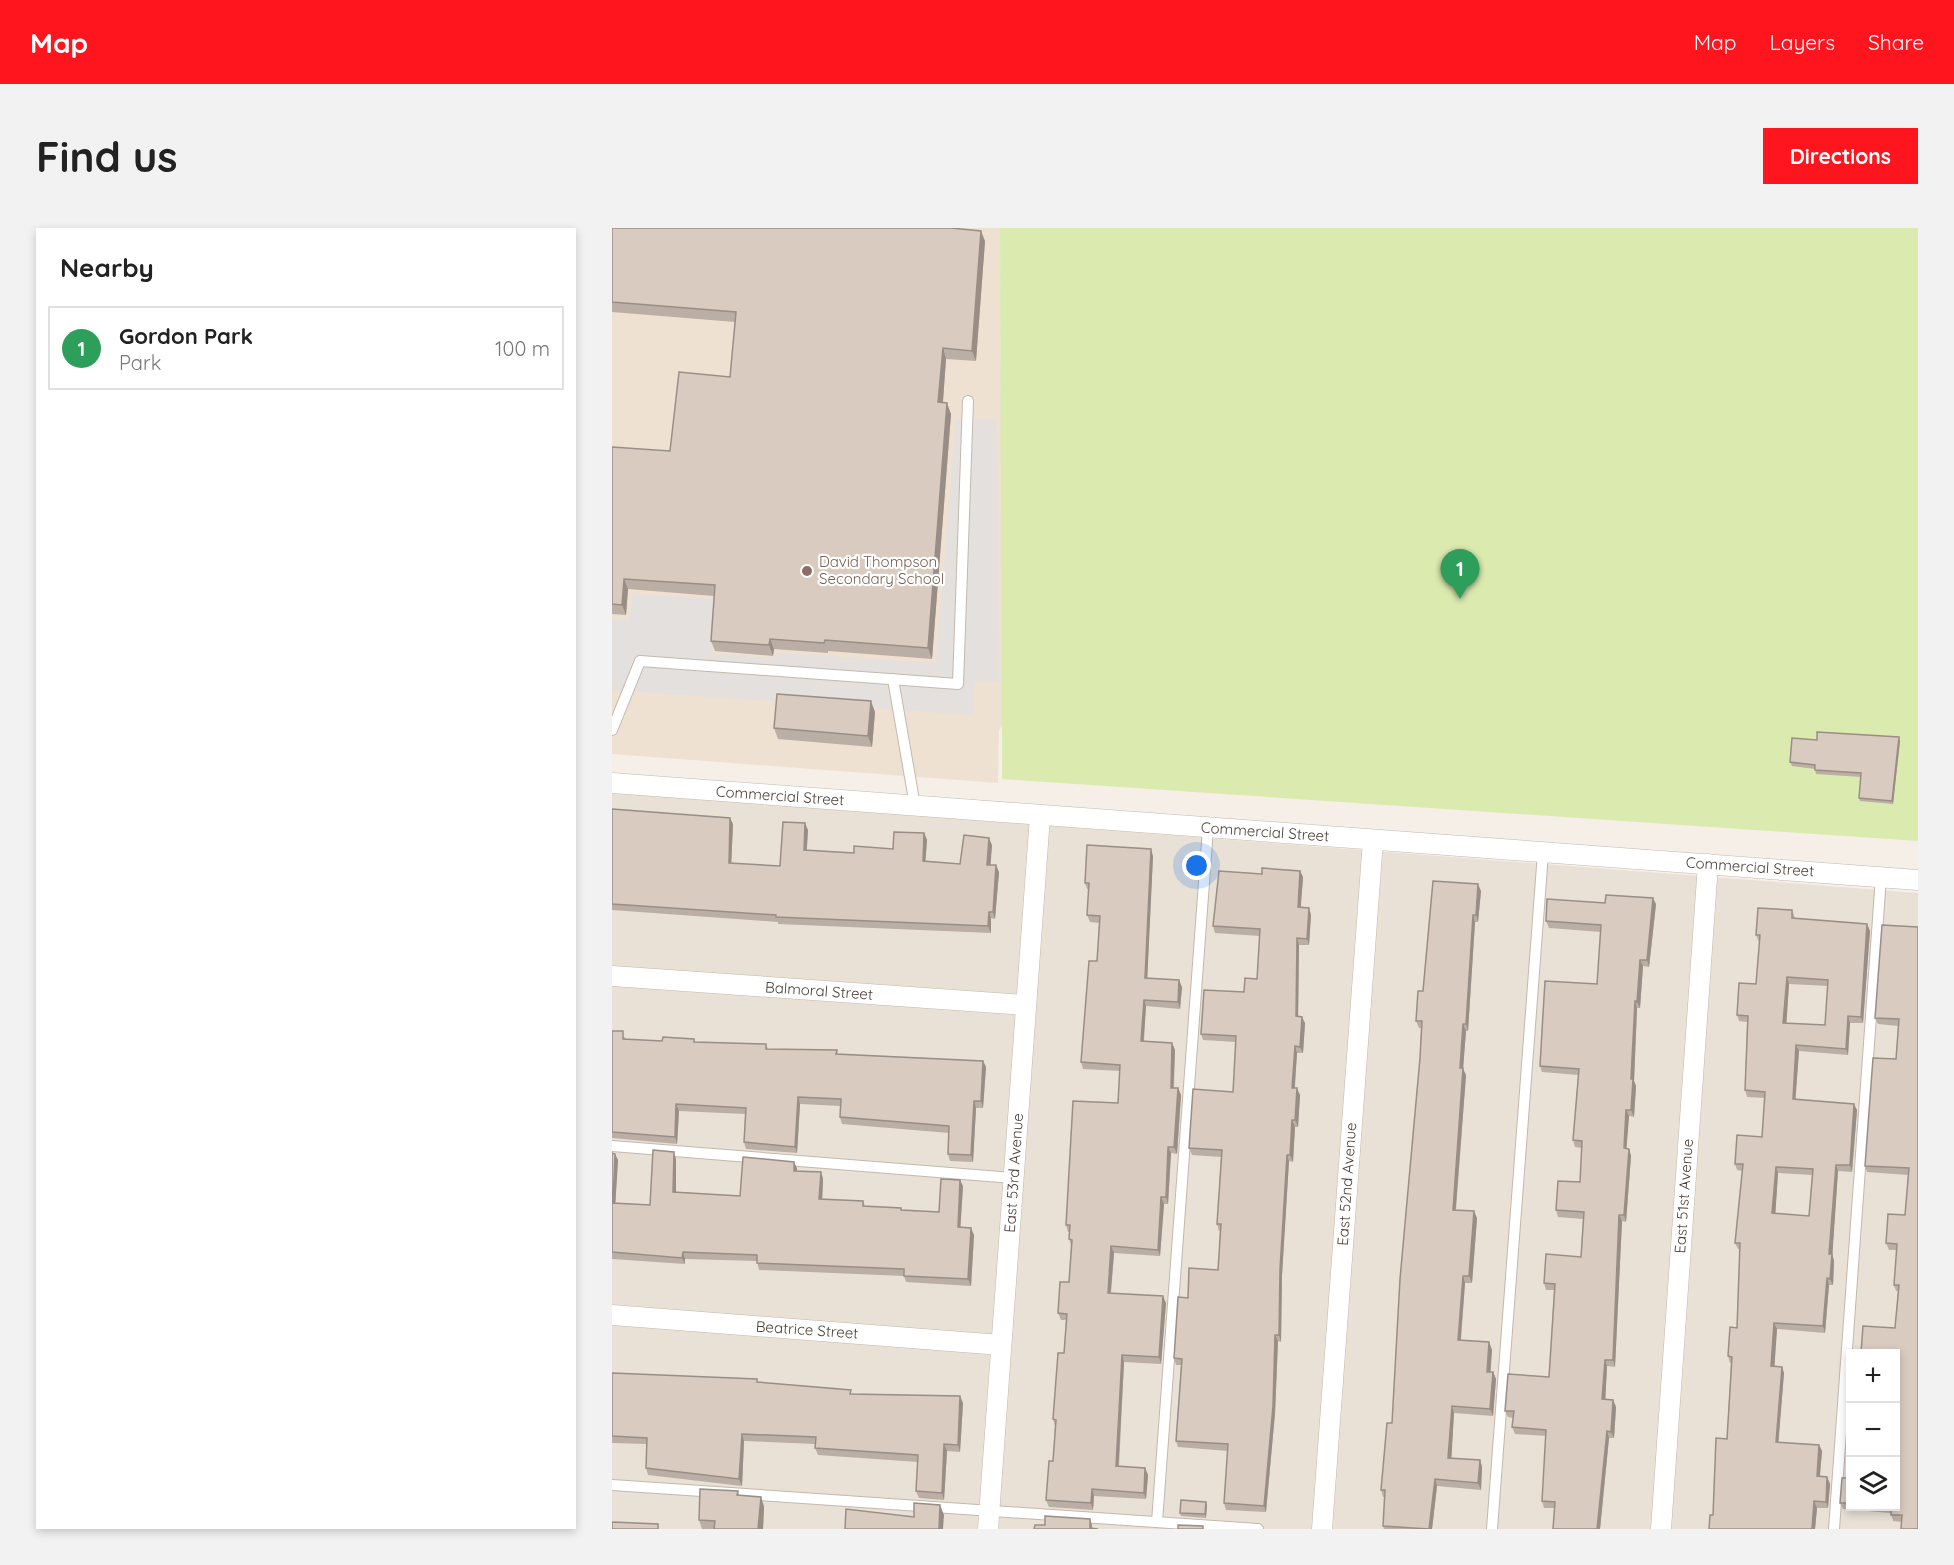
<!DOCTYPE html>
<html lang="en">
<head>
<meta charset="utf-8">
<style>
  :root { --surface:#fff; --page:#f2f2f2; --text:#222; --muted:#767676; --line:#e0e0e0; --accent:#ff151e }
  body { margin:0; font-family:Quicksand,sans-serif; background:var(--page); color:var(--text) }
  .controls { position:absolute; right:18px; bottom:18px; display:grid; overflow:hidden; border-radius:0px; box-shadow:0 3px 9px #0003 }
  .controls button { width:54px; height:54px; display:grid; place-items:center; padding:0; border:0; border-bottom:2px solid var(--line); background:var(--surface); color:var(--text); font:30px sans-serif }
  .you { position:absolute; left:585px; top:638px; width:21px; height:21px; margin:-15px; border:4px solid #fff; border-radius:50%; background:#1a73e8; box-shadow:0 0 0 9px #1a73e833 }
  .badge { display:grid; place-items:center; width:39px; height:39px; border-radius:50%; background:var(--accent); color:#fff; font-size:20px; font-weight:700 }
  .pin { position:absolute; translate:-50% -50px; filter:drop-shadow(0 2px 3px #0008) }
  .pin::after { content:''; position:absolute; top:32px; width:21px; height:18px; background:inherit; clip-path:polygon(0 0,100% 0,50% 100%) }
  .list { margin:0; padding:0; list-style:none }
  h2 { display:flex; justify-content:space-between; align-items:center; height:78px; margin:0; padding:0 24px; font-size:26px }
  h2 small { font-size:20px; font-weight:400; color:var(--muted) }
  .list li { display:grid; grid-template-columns:39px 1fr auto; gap:18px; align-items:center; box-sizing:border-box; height:84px; margin:0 12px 12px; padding:0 12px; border:2px solid var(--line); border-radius:0px }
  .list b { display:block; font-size:22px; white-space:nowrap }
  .list p { margin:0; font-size:20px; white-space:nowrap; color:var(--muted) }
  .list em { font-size:20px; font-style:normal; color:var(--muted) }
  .icon { flex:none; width:33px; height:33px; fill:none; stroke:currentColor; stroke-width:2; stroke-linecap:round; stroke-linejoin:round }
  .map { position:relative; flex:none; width:1306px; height:1301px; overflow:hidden; border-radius:0px }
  header { display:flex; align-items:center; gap:36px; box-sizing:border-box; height:84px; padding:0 30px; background:var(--accent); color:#fff }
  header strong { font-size:28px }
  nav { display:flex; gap:33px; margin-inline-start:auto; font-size:21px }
  .intro { display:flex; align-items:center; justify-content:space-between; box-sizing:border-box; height:144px; padding:0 36px }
  h1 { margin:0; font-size:42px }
  .button { padding:15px 27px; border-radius:0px; background:var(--accent); color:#fff; font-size:21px; font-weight:700 }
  main { display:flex; gap:36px; padding:0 36px }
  aside { flex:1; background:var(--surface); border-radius:0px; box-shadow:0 3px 9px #0003 }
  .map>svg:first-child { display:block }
  .residential { fill:#e9e0d6; fill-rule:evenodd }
  .education { fill:#efe1d1 }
  .green { fill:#dbebaf }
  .parking { fill:#e3e0dd }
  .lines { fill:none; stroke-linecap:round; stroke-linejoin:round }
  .service-casing { stroke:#c4b8ad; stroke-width:12 }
  .minor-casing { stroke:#c4b8ad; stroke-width:21 }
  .service { stroke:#fff; stroke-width:10 }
  .minor { stroke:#fff; stroke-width:20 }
  .wall { fill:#bbafa5; fill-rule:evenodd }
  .shaded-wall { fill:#998e86 }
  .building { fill:#dacbc0; stroke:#998e86; stroke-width:1.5; fill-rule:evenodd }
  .education-dot { fill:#8d6e63; stroke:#fff; stroke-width:2 }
  .labels { text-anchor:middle; stroke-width:4.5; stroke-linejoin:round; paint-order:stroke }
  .education-label { font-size:15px; fill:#785e54; stroke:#fff; text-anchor:start }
  .street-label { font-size:15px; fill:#493e36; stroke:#fff }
</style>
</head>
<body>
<header>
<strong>Map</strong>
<nav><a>Map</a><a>Layers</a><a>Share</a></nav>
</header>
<div class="intro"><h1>Find us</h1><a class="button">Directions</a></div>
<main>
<aside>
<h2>Nearby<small></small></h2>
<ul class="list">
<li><span class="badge" style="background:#2e9e5b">1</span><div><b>Gordon Park</b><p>Park</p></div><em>100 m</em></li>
</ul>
</aside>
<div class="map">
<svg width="1306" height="1301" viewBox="0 0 1306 1301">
  <rect width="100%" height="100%" fill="#f5efe8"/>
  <path class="residential" d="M0,564L1306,665V1301H0ZM1238,1126H1284V1278H1238Z"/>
  <path class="education" d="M0,0H388L391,496L387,502L386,555L0,526Z"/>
  <path class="green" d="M388,0H1306V613L390,551Z"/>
  <path class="parking" d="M344,191H384L387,454H362L361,487L0,462V391L18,392L21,366L103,371L100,426L164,430L165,425L324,435Z"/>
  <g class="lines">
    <g class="service-casing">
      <g id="service">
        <path d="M281,451L303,578"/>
        <path d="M0,502L28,433L346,456L356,173"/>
        <path d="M0,918L401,950"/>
        <path d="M0,1257L646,1301"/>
        <path d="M545,1294L596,600"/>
        <path d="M880,1301L931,625"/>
        <path d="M1222,1301L1269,649"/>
      </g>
    </g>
    <g class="minor-casing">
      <g id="minor">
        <path d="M0,555L1306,652"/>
        <path d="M0,748L414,777"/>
        <path d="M0,1087L389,1117"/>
        <path d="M376,1301L428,588"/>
        <path d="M710,1301L761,612"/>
        <path d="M1049,1301L1096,636"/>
      </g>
    </g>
    <use href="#service" class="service"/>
    <use href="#minor" class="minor"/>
  </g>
  <g class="wall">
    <path d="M0,0H344V1L373,13L364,133L334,131L331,175L339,186L320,431L216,423V425L162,421L161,428L103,423L99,413L102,368L16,361L14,387L0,386V219L58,223L118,149L123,94L0,84Z"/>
    <path d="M263,484L260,519L166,511L162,500Z"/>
    <path d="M1205,512L1288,513L1281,576L1248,573L1247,570L1249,549L1204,546L1203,541L1180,538L1178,534Z"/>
    <path d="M0,581L121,596L119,635L168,638L196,602L195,622L242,625L281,621L312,605L315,612L313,633L348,636L380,617L378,637L387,644L383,691L379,690V705L166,696V694L0,682Z"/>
    <path d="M541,628L535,750L570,759L568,781L534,778L532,813L560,815L563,822L562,860H566L569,867L565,926L559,925L556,976H552L548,1028L502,1025L499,1065L554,1075L549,1136L512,1134L507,1239L533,1240L536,1247L534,1271L482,1268L481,1282L437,1279L434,1272L441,1233L443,1198L441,1191L452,1125L454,1092H449L446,1085L457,1054L459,1017L457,1011L458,1004H456L454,997L506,875L508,843L471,841L469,834L485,733L487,695L478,694L475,687L477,662L475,661L473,655Z"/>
    <path d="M688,643L691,649L689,679L697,680L699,687L697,717H687L686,788L693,795L691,825H685L683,860L688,867L686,899H683L681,934L677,933L670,1047L669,1114L666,1113L663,1185L654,1284L614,1282L612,1275L616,1223L566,1219L564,1213L569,1137H564L562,1130L576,1070L606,1042L608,1003H607L605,996L609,929L580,927L577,920L621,864L624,814L591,812L589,806L645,751L648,708L603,705L601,698L650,646Z"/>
    <path d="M869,663L866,694H863L856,803H854L851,841L854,847L844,982L865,990L860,1055H853L849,1112L877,1114L880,1122L878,1144H881L884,1151L881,1188L842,1185L839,1230L868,1232L870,1239L869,1262L825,1258L820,1301H772L771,1298L773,1269H771L769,1262L780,1195L808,830L809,800H807L804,793L811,763Z"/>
    <path d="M993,675L1044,676L1037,739L1031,738L1028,780H1025L1022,853L1024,858L1022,889L1017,888L1014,921H1017L1019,928L1014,994L1010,993L1003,1139L995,1138L993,1172H1001L1004,1179L1002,1210H997L988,1301H941L943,1280H932L930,1273L934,1208L903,1206L900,1199L901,1190L896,1189L893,1183L937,1149L942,1062H934L932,1055L969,1029L971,991L946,989L944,982L968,954L970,920L963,919L961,912L966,847L930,844L928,838L985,756L989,704L937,700L934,693Z"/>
    <path d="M1180,682L1183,690L1255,696L1258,703L1251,795H1238L1236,827L1187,823L1183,872L1245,882L1240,944L1226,943L1220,1026L1222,1033L1221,1057H1217L1213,1105L1165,1101L1162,1139H1170L1172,1145L1166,1214L1207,1217L1210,1223L1208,1249H1215L1218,1256L1216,1280H1205L1203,1301H1097L1101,1287L1115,1211L1119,1135H1118L1116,1128L1125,1100L1128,1021H1126L1123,1015L1131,943L1125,942L1123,936L1150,909L1153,870L1135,869L1133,862L1135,794L1127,793L1125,787L1144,756L1148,714H1147L1144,707ZM1177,756L1216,758L1213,797L1174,795ZM1166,945L1200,947L1197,988L1163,985Z"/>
    <path d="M1306,699L1290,1294L1281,1293L1279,1285L1231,1281L1228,1275L1239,1250V1278H1284L1285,1207H1284L1283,1100L1286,1063H1284L1282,1057L1285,1022H1277L1274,1015L1293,987L1296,947L1255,944L1253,938L1284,831L1286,798L1266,796L1263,790Z"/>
    <path d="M0,803L14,810V811L50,813L82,811L83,814L154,816L156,821L225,822L226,826L371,833L374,839L371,880H364L361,934L338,933L336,926L337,905L230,896L228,889L229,878L188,876L185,925L134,921L132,914L133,886L67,883L65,916L0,910Z"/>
    <path d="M0,925L6,932L3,975L38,977L64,931V964L128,968L185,940V943L209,944L211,951L210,971L251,973L253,978L290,982L327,984L351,958L348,1000L362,1007L359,1058L294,1054L292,1048L147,1042L145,1033L73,1031V1036L0,1031Z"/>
    <path d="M0,1145L146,1154L240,1166L351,1175L348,1224L335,1223L332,1272L307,1270L304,1263L306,1234L206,1227L203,1220V1216L132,1213L130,1258L36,1247L34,1240L35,1216L0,1215Z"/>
    <path d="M126,1263L127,1267L149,1269L152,1279L151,1301H90L87,1292Z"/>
    <path d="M595,1277L594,1290L569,1288L568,1285Z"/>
  </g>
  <g class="shaded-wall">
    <path d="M369,3L373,13L364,133L360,123Z"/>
    <path d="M331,120L334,131L330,185L326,174Z"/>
    <path d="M335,175L339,186L320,431L316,420Z"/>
    <path d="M12,351L16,361L14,387L10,377Z"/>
    <path d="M158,411L162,421L161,428L157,417Z"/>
    <path d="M259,473L263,484L260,519L256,508Z"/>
    <path d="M1287,509L1288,513L1281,576L1280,573Z"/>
    <path d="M118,590L121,596L119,642L117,635Z"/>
    <path d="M193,595L196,602L194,629L192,622Z"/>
    <path d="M312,605L315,612L313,640L311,633Z"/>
    <path d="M377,610L380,617L378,644L375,637Z"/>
    <path d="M539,621L541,628L535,757L533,750Z"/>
    <path d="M384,637L387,644L383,691L381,684Z"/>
    <path d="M688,643L691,649L688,686L686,679Z"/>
    <path d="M866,656L869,663L866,694L864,687Z"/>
    <path d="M1041,670L1044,676L1037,739L1035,732Z"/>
    <path d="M697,680L699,687L697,717L695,711Z"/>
    <path d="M377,684L379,690V705L376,698Z"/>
    <path d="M861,687L863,694L856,803L854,796Z"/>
    <path d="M1255,696L1258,703L1251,795L1249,789Z"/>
    <path d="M685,710L687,717L686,795L684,788Z"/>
    <path d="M1028,732L1031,738L1028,780L1025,774Z"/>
    <path d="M1175,749L1177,756L1174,802L1171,795Z"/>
    <path d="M567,752L570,759L568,781L566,774Z"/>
    <path d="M532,772L534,778L531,820L529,813Z"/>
    <path d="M1023,773L1025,780L1022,853L1024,858L1022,889L1019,882V851Z"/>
    <path d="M1236,788L1238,795L1236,827L1234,821Z"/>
    <path d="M690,789L693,795L691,825L688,819Z"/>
    <path d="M851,796L854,803L851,841L854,847L843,989L841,982Z"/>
    <path d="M560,815L563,822L561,866L559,860Z"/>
    <path d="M1184,817L1187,823L1183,878L1181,871Z"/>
    <path d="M683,818L685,825L682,867L680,860Z"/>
    <path d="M371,833L374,839L371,880L369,873Z"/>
    <path d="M566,860L569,867L565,926L562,919Z"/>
    <path d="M685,860L688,867L686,899L683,892Z"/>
    <path d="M186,869L188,876L185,925L183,919Z"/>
    <path d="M362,873L364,880L361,934L359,927Z"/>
    <path d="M64,876L67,883L65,916L63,909Z"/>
    <path d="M1242,876L1245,882L1240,944L1238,937Z"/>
    <path d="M1014,882L1017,888L1014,927L1012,920Z"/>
    <path d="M680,892L683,899L681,934L678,927Z"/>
    <path d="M556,919L559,925L556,976L554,969Z"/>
    <path d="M1017,921L1019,928L1014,994L1012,987Z"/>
    <path d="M62,924L64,931V971L61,964Z"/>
    <path d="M3,926L6,932L3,982L1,975Z"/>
    <path d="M675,927L677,933L670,1047L669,1114L667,1107L668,1041Z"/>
    <path d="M182,934L185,940L184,950L182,943Z"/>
    <path d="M1224,937L1226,943L1220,1033L1217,1026Z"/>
    <path d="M1164,939L1166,945L1163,992L1160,985Z"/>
    <path d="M209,944L211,951L210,977L207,971Z"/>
    <path d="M348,952L351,958L348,1006L346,999Z"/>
    <path d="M549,969L552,976L548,1028L546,1022Z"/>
    <path d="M862,983L865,990L860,1055L857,1048Z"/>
    <path d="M1007,987L1010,993L1003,1139L1001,1132Z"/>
    <path d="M359,1000L362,1007L359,1058L356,1051Z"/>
    <path d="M499,1018L502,1025L498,1072L496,1065Z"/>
    <path d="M71,1024L73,1031V1036L70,1030Z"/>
    <path d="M1220,1026L1222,1033L1221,1057L1218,1051Z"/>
    <path d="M851,1048L853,1055L848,1119L846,1112Z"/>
    <path d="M1215,1050L1217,1057L1213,1105L1211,1098Z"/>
    <path d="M551,1068L554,1075L549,1136L547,1129Z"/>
    <path d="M1162,1095L1165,1101L1162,1145L1159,1138Z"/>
    <path d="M663,1107L666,1113L663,1185L654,1284L652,1278Z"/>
    <path d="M877,1114L880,1122L878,1151L875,1144Z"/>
    <path d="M510,1127L512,1134L506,1245L504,1238Z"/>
    <path d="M993,1132L995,1138L993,1178L990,1171Z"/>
    <path d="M1170,1139L1172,1145L1166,1220L1164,1214Z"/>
    <path d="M881,1144L884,1151L881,1188L878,1181Z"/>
    <path d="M348,1168L351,1175L348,1224L346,1217Z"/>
    <path d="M1001,1172L1004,1179L1002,1210L999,1204Z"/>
    <path d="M840,1178L842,1185L839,1237L836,1230Z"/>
    <path d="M995,1203L997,1210L988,1301H985Z"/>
    <path d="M130,1206L132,1213L130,1258L127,1251Z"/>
    <path d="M332,1216L335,1223L332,1272L330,1265Z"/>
    <path d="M1207,1217L1210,1223L1207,1255L1205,1248Z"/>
    <path d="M868,1232L870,1239L869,1262L866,1255Z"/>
    <path d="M533,1240L536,1247L534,1271L532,1265Z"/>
    <path d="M1215,1249L1218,1256L1216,1280L1214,1274Z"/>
    <path d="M823,1251L825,1258L820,1301H817Z"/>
    <path d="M480,1261L482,1268L481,1282L479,1275Z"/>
    <path d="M149,1269L152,1279L151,1301H146Z"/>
    <path d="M1202,1273L1205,1280L1203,1301H1200Z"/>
    <path d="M594,1274L595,1277L594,1290L593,1286Z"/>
    <path d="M328,1277L332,1287L331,1301H327Z"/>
    <path d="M478,1291L480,1297V1301H478Z"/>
  </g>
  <g class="building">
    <path d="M0,0H339L369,3L360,123L331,120L326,174L335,175L316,420L213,412L212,415L158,411L157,417L99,413L103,357L12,351L10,377L0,376V219L58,223L67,144L118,149L124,84L0,74Z"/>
    <path d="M165,466L259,473L256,508L162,500Z"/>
    <path d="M1205,504L1287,509L1280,573L1247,570L1249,545L1203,542V537L1178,534L1180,510L1205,512Z"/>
    <path d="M0,581L118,590L117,635L168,638L171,594L193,595L192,622L242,625V618L281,621L282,604L312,605L311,633L348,636L352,607L377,610L375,637H384L381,684H377L376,698L164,689V687L0,676Z"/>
    <path d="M475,617L539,621L533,750L567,752L566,774L532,772L529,813L560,815L559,860H566L562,919H556L554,969H549L546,1022L499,1018L496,1065L551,1068L547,1129L510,1127L504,1238L533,1240L532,1265L480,1261L479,1275L434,1272L437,1233H441L444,1192L441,1191L446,1125H452L455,1086L446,1085L448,1054H457L460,1012L457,1011L458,997H454L461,873L506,875L508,837L469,834L477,733H485L488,688L475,687L477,655H473Z"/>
    <path d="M650,640L688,643L686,679L697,680L695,711L685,710L684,788L690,789L688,819L683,818L680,860H685L683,892H680L678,927H675L668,1041L667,1107H663L661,1178L652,1278L612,1275L616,1216L564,1213L570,1131L562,1130L566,1069L576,1070L577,1040L606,1042L609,996H605L610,922L577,920L581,861L621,864L624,808L589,806L592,762L632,764L633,750L645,751L648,701L601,698L607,643L650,646Z"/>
    <path d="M821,653L866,656L864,687H861L854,796H851L848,840H851L841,982L862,983L857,1048H851L846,1112L877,1114L875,1144H881L878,1181L840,1178L836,1230L868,1232L866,1255L823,1251L817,1301L771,1298L773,1262H769L775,1195H780L788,1051L808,830L810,793H804L806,763H811Z"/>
    <path d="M994,667L1041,670L1035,732H1028L1025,774L1023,773L1019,851H1021L1019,882H1014L1012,920L1017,921L1012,987H1007L1001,1132H993L990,1171L1001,1172L999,1204L995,1203L985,1301H941L943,1274L930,1273L934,1202L900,1199L902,1183H893L896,1146L937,1149L943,1056L932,1055L934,1026L969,1029L972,984L944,982L946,953L968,954L970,913L961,912L967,841L928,838L931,786L933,753L985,756L989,697L934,693L935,671L993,675Z"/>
    <path d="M1146,680L1180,682V690L1255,696L1249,789L1236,788L1234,821L1184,817L1181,871L1242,876L1238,937H1224L1217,1026H1220L1218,1051L1215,1050L1211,1098L1162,1095L1159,1138L1170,1139L1164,1214L1207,1217L1205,1248L1215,1249L1214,1274L1202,1273L1200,1301H1097L1098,1287H1101L1104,1210L1115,1211L1120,1129L1116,1128L1118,1099L1125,1100L1128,1015H1123L1131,936H1123L1125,907L1150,909L1153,864L1133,862L1136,788L1125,787L1127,755L1144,756L1148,707H1144ZM1175,749L1216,752L1213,797L1171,795ZM1164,939L1201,941L1197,988L1160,985Z"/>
    <path d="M1270,697L1306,699V1301H1289L1290,1287H1279V1278H1284V1227L1285,1201H1284V1125H1249L1251,1098L1283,1100L1287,1057H1282L1285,1016L1274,1015L1276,986L1293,987L1297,940L1253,938L1261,830L1284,831L1287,791L1263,790Z"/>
    <path d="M0,803H11V811L50,813L51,809L82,811V814L154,816V821L225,822L224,826L371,833L369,873H362L359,927L336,926L337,898L228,889L229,871L186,869L183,919L132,914L134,880L64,876L63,909L0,904Z"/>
    <path d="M41,922L62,924L61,964L128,968L131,929L182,934V943L209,944L207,971L251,973V978L289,980V982L327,984L329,951L348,952L346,999L359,1000L356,1051L292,1048V1041L145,1035V1027L71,1024L70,1030L0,1024V925L3,926L1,975L38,977Z"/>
    <path d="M0,1145L145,1151V1154L239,1162L238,1166L348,1168L346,1217L332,1216L330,1265L304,1263L306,1227L203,1220L204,1209L130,1206L127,1251L34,1240L35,1210L0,1208Z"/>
    <path d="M1230,1250H1239V1275H1228Z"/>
    <path d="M88,1261L126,1263L125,1267L149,1269L146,1301H102L103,1293L87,1292Z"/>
    <path d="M569,1272L594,1274L593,1286L568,1285Z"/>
    <path d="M302,1275L328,1277L327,1301H233L234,1281L302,1289Z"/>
    <path d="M433,1288L478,1291V1300L486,1301H422L423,1297H433Z"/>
    <path d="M0,1294L46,1296V1301H0Z"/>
    <path d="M566,1297L591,1298V1301H566Z"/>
  </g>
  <circle class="education-dot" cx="195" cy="343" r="6"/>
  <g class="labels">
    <g class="education-label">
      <text x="207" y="339">David Thompson<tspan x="207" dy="17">Secondary School</tspan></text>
    </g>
    <g class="street-label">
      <text transform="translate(168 568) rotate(4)" y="5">Commercial Street</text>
      <text transform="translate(653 604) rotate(4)" y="5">Commercial Street</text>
      <text transform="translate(1138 639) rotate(4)" y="5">Commercial Street</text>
      <text transform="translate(207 763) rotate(4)" y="5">Balmoral Street</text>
      <text transform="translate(402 945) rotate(-86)" y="5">East 53rd Avenue</text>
      <text transform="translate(735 956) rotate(-86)" y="5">East 52nd Avenue</text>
      <text transform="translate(1072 968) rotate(-86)" y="5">East 51st Avenue</text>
      <text transform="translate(195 1102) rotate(4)" y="5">Beatrice Street</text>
    </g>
  </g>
</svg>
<div class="controls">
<button>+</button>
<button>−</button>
<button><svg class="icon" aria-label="layers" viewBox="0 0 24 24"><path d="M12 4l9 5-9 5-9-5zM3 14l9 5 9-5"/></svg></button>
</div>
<div class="you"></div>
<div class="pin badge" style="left:848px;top:371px;background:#2e9e5b">1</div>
</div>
</main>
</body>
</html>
